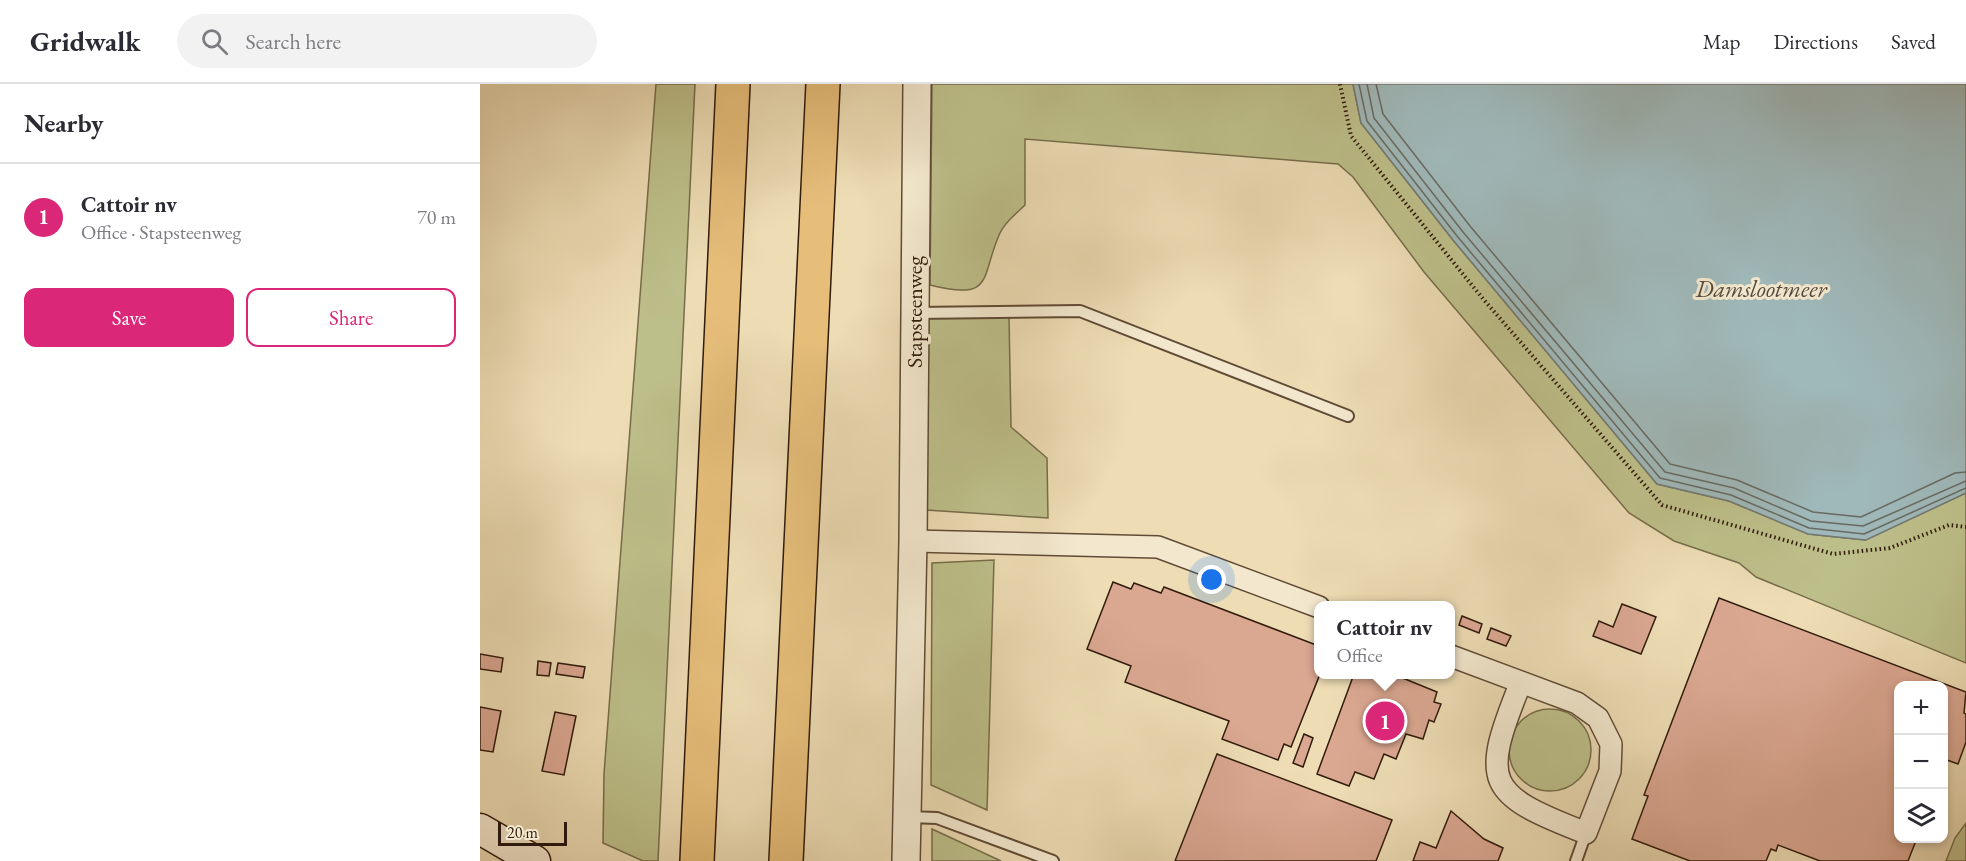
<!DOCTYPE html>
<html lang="en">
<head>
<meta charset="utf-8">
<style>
  :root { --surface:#fff; --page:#f2f2f3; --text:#2b2b33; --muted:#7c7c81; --line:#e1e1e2; --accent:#db2777 }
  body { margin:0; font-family:"EB Garamond",serif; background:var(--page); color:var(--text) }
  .controls { position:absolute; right:18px; bottom:18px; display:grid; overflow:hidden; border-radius:12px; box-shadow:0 3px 9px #0003 }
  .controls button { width:54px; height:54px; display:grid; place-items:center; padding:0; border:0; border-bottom:2px solid var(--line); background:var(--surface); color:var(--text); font:30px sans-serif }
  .scale { position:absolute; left:18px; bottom:15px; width:69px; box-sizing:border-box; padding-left:6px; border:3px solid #311b0c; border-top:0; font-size:16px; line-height:21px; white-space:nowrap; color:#311b0c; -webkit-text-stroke:4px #f3e8ce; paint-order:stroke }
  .you { position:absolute; left:732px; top:496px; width:21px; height:21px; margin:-15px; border:4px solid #fff; border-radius:50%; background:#1a73e8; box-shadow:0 0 0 9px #1a73e833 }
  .badge { display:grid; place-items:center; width:39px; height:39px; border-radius:50%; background:var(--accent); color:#fff; font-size:20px; font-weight:700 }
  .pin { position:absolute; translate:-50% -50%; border:3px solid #fff; box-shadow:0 2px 6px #0006 }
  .popup { position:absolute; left:834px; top:517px; width:141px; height:78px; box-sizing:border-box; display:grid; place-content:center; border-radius:12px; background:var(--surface); filter:drop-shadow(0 2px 4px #0005); font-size:20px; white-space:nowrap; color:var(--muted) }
  .popup b { font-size:22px; color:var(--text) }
  .popup::after { content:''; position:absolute; left:50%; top:100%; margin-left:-12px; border:12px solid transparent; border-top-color:var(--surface) }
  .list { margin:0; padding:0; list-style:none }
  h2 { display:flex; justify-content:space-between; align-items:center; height:78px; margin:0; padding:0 24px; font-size:26px }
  h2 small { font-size:20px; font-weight:400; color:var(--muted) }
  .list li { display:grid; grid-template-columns:39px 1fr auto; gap:18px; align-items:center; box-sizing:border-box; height:108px; padding:0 24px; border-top:2px solid var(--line) }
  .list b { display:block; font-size:22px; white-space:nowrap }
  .list p { margin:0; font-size:20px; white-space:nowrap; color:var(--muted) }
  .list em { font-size:20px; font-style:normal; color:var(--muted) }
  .actions { display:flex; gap:12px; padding:18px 24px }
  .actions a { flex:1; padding:14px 0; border:2px solid var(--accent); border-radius:12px; text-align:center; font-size:21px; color:var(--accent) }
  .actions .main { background:var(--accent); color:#fff }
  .icon { flex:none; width:33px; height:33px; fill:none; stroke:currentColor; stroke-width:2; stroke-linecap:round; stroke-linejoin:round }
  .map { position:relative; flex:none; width:1486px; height:777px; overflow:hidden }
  header { display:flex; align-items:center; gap:36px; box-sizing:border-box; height:84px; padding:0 30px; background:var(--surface); border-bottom:2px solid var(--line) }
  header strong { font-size:28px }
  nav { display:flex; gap:33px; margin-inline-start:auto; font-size:21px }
  .search { width:420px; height:54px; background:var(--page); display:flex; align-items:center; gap:15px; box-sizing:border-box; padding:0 21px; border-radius:33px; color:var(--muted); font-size:22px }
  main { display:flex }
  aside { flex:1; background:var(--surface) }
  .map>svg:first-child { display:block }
  .green { fill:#bdbf8a; stroke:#776d4b; stroke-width:1.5 }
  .water { fill:#9fb8b9; stroke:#737974; stroke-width:1.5 }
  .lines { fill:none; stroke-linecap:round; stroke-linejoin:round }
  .shore { stroke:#686a62; stroke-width:1.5 }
  .building { fill:#daa791; stroke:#311b0c; stroke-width:1.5 }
  .service-casing { stroke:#604b36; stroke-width:14 }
  .minor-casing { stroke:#604b36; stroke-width:24 }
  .tertiary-casing { stroke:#604b36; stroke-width:30 }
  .secondary-casing { stroke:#311b0c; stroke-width:33 }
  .motorway-casing { stroke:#311b0c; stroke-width:36 }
  .path { stroke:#311b0c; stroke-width:4; stroke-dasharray:1.5 3; stroke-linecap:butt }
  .service { stroke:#f3e8ce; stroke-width:10 }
  .minor { stroke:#f3e8ce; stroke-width:21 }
  .tertiary { stroke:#f3e8ce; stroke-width:27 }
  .secondary { stroke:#f3e8ce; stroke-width:30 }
  .motorway { stroke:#e6be7a; stroke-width:33 }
  .labels { text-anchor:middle; stroke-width:6; stroke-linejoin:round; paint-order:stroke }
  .street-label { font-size:22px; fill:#311b0c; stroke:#f3e8ce }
  .water-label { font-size:24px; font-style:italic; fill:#524a40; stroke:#f3e8ce }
</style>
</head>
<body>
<header>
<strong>Gridwalk</strong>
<div class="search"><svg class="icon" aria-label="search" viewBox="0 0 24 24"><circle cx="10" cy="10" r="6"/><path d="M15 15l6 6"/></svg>Search here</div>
<nav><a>Map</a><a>Directions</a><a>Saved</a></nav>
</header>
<main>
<aside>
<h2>Nearby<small></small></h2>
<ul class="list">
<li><span class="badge">1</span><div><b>Cattoir nv</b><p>Office · Stapsteenweg</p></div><em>70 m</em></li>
</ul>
<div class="actions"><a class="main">Save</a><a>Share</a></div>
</aside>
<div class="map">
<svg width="1486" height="777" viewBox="0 0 1486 777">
  <rect width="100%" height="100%" fill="#eddcb4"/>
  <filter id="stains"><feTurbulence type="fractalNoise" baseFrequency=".00333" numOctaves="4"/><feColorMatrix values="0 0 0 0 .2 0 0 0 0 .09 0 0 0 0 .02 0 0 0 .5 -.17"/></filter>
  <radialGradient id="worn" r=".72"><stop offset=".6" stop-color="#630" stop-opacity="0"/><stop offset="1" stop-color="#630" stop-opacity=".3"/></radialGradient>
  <g class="green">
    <path d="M176,0H215L178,777H163L123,759L124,690Z"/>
    <path d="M452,0H873L881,39L973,156L1177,400L1249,417L1328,450L1385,456L1486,409V579L1276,493L1259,479L1194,457L1149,429L944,188L873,93L858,80L545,55V121C537,129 525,138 520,149C500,192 516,218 450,201Z"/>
    <path d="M529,232L531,343L567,374L568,434L446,426L449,234Z"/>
    <path d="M514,476L507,726L451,701L452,479Z"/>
    <circle cx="1070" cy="666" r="41"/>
    <path d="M1486,739V777H1466L1475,754Z"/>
    <path d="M452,745L521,777H452Z"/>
  </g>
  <path class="water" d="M873,0H1486V409L1386,456L1328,450L1249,417L1177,400L973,156L881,39Z"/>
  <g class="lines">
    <g class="shore">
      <path d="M879,0L887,37L977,152L1180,394L1251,411L1329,444L1384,450L1486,404"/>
      <path d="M887,0L894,34L983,148L1185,388L1254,404L1331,437L1383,442L1486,397"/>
      <path d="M896,0L903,30L990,142L1190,380L1257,396L1333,428L1381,433L1475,389L1486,388"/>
    </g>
  </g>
  <g class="building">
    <path d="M633,498L651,505L654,499L681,509L684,503L839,562L840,590L811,663L804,660L798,676L742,655L749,637L645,598L651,582L607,565Z"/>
    <path d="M1239,514L1486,608L1484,629L1486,630V658L1478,680L1467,676L1464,684V602H1418V754H1437L1428,777H1340L1298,761L1296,767L1291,765L1286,777H1210L1152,755L1168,712L1164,711Z"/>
    <path d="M1142,520L1176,533L1161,570L1113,552L1119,537L1133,543Z"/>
    <path d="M982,532L1002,540L999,549L979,541Z"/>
    <path d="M1011,544L1031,552L1026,562L1007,555Z"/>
    <path d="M0,570L23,574L21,588L0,585Z"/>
    <path d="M58,577L71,579L69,592L57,591Z"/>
    <path d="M78,579L105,583L103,594L76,590Z"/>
    <path d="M874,590H913L957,608L954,618L961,620L954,638L949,636L943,655L926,650L916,675L904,670L894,695L875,688L869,702L837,690Z"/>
    <path d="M0,623L21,627L13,668L0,666Z"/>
    <path d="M75,628L96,632L84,691L62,687Z"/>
    <path d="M824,650L833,654L823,683L813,679Z"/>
    <path d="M737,670L912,736L896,777H695Z"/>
    <path d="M971,727L1004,755L1023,764L1018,777H933L940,758L956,764Z"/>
  </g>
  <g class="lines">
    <g class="service-casing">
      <g id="service">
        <path d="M435,229L600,227L868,332"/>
        <path d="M428,733L457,734L573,777"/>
        <path d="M1096,777L1106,749"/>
      </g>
    </g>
    <g class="minor-casing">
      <g id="minor">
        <path d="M433,457L678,463L839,523"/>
        <path d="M971,572L1097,619L1118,634L1131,660L1130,687L1106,749C1005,710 1000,699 1041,598"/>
      </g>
    </g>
    <g class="tertiary-casing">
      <path id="tertiary" d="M426,777L433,457L437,0"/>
    </g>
    <g class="secondary-casing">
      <path id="secondary" d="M0,745L55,777"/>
    </g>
    <g class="motorway-casing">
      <g id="motorway">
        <path d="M217,777L253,0"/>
        <path d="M306,777L343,0"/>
      </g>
    </g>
    <path class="path" d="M860,0L871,52L1004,216L1182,421L1353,470L1410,464L1469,441L1486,443"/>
    <use href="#service" class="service"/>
    <use href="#minor" class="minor"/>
    <use href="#tertiary" class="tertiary"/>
    <use href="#secondary" class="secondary"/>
    <use href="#motorway" class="motorway"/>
  </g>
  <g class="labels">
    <g class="street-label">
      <text transform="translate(434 228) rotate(-90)" y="8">Stapsteenweg</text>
    </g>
    <g class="water-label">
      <text x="1281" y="213">Damslootmeer</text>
    </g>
  </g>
  <rect width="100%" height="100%" filter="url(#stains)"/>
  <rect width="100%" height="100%" fill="url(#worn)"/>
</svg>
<div class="controls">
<button>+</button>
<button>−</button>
<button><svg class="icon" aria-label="layers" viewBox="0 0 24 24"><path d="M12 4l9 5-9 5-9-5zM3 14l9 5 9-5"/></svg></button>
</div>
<div class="scale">20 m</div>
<div class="you"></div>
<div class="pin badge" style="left:905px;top:637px">1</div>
<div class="popup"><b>Cattoir nv</b>Office</div>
</div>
</main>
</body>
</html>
